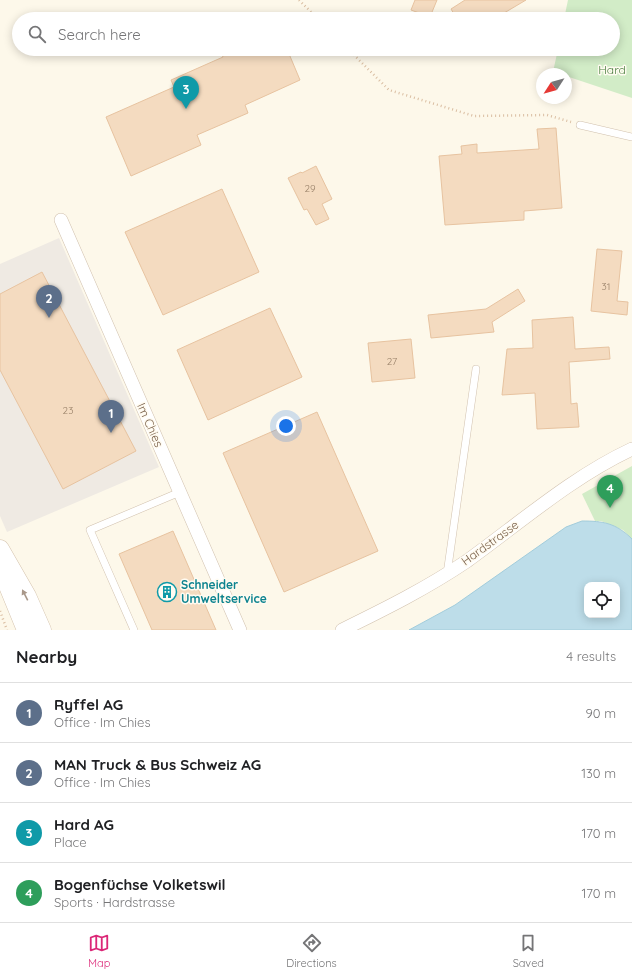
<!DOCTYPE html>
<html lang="en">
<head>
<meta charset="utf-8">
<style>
  :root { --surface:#fff; --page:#f6f6f6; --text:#202124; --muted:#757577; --line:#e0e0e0; --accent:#db2777 }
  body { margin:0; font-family:Quicksand,sans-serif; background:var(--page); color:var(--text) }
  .controls { position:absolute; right:12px; bottom:12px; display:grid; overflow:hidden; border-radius:8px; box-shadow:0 2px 10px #0003 }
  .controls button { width:36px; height:36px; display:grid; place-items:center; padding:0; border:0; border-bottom:1px solid var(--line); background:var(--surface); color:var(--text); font:20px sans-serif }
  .compass { position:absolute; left:536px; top:68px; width:36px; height:36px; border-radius:50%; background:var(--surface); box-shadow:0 2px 10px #0003; rotate:234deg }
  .you { position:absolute; left:286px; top:426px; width:14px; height:14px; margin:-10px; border:3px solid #fff; border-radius:50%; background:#1a73e8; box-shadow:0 0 0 6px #1a73e833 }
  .badge { display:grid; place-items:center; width:26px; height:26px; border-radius:50%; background:var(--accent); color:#fff; font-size:13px; font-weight:700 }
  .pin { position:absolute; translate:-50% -33px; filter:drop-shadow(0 1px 2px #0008) }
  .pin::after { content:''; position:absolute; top:21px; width:14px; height:12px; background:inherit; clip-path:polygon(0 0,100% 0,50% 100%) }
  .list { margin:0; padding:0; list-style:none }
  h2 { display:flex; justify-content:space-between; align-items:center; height:52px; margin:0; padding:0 16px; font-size:17px }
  h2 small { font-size:13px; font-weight:400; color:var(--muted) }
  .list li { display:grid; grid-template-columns:26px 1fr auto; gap:12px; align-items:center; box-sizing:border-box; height:60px; padding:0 16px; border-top:1px solid var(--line) }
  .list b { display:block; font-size:15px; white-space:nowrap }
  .list p { margin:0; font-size:13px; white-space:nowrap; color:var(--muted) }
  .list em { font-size:13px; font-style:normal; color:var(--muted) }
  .icon { flex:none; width:22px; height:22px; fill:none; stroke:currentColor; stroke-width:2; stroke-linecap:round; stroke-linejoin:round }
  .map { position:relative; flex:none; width:632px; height:630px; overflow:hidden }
  .search { position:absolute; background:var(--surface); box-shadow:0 2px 10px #0003; left:12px; right:12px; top:12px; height:44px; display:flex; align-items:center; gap:10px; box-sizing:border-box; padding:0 14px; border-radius:22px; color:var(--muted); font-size:15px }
  .sheet { height:292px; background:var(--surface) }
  nav { display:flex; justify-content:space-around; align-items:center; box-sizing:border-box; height:56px; border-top:1px solid var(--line); background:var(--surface); font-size:11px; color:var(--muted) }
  nav a { display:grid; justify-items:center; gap:2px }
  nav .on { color:var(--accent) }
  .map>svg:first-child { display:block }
  .industrial { fill:#efeae3 }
  .green { fill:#d2ecc7 }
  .water { fill:#bddde9; stroke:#a2ccdb; fill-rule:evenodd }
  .building { fill:#f4dbc0; stroke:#e7c3a0 }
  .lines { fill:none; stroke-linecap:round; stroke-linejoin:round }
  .service-casing { stroke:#d1c1ae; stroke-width:8 }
  .minor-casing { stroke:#d1c1ae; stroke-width:14 }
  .secondary-casing { stroke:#d4c2ac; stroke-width:19 }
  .path { stroke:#dabea2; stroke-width:2.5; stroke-dasharray:1 3; stroke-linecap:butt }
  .service { stroke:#fff; stroke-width:7 }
  .minor { stroke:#fff; stroke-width:13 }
  .secondary { stroke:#fff; stroke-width:18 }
  .oneway { fill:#a9988a }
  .labels { text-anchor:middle; stroke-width:3; stroke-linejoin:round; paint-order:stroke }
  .number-label { font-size:10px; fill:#988068 }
  .park-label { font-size:12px; fill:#4d8042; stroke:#fffbf1 }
  .street-label { font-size:12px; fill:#7a614b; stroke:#fffbf1 }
  .culture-label { font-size:12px; font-weight:bold; fill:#0d838f; stroke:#fffbf1; text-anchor:start }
</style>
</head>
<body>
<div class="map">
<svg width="632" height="630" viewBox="0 0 632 630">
  <rect width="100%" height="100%" fill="#fdf8ea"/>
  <path class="industrial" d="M59,238L159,467L7,532L0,516V264Z"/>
  <g class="green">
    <path d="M568,0H632V98L566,76V74H560L553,72L558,49H613V19H564Z"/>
    <path d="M632,466V539L623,530L601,521H595L582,494Z"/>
  </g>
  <path class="water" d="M582,521C603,521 616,523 632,539V630H409L455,605L566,527ZM587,585H617V615H587Z"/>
  <g class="building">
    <path d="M415,0H437L430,17L411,10Z"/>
    <path d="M465,0H526L494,19H457L451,9Z"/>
    <path d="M220,49H287L300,80L245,105L248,113L197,135L201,145L131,176L106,117L174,87L171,80L223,57Z"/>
    <path d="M556,128L562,208L524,211V220L445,225L439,156L462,154L461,146L477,144V153L539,149L537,129Z"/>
    <path d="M316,166L332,199L322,204L329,219L316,225L307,209L304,210L288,178L301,172L302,173Z"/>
    <path d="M222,189L259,272L163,315L125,232Z"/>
    <path d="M597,249L622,251L617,301L628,302L627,315L591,311Z"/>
    <path d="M42,272L136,451L63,489L0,370V294Z"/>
    <path d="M518,289L525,301L492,322L494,332L431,338L428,315L486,309Z"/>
    <path d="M270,308L302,377L208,420L177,350Z"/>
    <path d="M573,317L575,349L609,347L610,359L569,362L571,404L577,403L579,427L537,429L535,393L502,395L507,349L533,348L532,320Z"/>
    <path d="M411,339L415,378L372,382L368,343Z"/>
    <path d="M317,412L378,551L284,592L223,453Z"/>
    <path d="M173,531L216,630H152L119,554Z"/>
  </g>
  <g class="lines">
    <g class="service-casing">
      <g id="service">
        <path d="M580,125L632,137"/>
        <path d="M447,574L476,369"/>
        <path d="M134,630L90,530L180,492"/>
      </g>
    </g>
    <g class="minor-casing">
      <g id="minor">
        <path d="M61,220L240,630"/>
        <path d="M342,630C385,609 427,588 467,561C521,522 572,477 632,449"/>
      </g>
    </g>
    <g class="secondary-casing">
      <g id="secondary">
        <path d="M0,549L27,596L42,630"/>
        <path d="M3,569L8,586L26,630"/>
      </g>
    </g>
    <g class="path">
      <path d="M299,0L318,19"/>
      <path d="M348,49L389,90L474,116L547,115L571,122"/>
      <path d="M0,611L7,630"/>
    </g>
    <use href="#service" class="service"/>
    <use href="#minor" class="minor"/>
    <use href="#secondary" class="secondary"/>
  </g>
  <defs><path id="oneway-solid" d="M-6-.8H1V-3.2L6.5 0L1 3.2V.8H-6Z"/></defs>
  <use class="oneway" href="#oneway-solid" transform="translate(25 595) rotate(-117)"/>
  <defs>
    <g id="building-ring" transform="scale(1)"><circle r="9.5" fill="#fffbf1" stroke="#0f9aa8" stroke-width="1.5"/><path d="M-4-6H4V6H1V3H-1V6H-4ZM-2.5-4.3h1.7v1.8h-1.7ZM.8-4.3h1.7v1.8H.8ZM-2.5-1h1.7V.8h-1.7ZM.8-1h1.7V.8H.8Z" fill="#0f9aa8"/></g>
  </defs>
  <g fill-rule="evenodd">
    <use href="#building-ring" x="167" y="592"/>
  </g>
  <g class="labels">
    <g class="number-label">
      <text x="310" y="192">29</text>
      <text x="606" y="290">31</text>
      <text x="392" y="365">27</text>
      <text x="68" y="414">23</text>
    </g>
    <g class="park-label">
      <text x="612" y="74">Hard</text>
    </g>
    <g class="street-label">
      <text transform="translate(150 425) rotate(66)" y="4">Im Chies</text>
      <text transform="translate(490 543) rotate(-36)" y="4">Hardstrasse</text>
    </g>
    <g class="culture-label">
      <text x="181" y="589">Schneider<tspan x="181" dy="14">Umweltservice</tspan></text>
    </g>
  </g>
</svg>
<div class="controls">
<button><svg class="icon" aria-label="locate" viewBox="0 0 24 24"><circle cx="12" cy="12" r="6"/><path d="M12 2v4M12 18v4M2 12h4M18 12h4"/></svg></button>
</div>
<svg class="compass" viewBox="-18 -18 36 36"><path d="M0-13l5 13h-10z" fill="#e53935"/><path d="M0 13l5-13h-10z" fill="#757577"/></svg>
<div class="you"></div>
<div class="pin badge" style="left:111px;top:433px;background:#5c6f8a">1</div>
<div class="pin badge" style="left:49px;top:318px;background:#5c6f8a">2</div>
<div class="pin badge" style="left:186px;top:109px;background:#0f9aa8">3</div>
<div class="pin badge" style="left:610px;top:508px;background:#2e9e5b">4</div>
<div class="search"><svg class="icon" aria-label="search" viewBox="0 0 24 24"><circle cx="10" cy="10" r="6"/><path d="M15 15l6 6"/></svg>Search here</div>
</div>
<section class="sheet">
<h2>Nearby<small>4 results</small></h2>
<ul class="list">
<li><span class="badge" style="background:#5c6f8a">1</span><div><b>Ryffel AG</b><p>Office · Im Chies</p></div><em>90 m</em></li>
<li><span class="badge" style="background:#5c6f8a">2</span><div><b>MAN Truck &amp; Bus Schweiz AG</b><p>Office · Im Chies</p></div><em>130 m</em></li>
<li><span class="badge" style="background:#0f9aa8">3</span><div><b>Hard AG</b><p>Place</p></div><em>170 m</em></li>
<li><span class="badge" style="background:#2e9e5b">4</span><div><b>Bogenfüchse Volketswil</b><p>Sports · Hardstrasse</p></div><em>170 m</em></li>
</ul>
</section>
<nav>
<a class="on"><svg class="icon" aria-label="map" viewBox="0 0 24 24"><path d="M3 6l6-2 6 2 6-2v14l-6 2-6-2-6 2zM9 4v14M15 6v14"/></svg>Map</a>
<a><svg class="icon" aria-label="directions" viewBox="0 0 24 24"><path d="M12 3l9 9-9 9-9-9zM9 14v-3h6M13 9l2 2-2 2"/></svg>Directions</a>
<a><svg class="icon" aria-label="saved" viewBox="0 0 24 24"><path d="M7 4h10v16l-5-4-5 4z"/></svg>Saved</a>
</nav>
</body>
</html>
